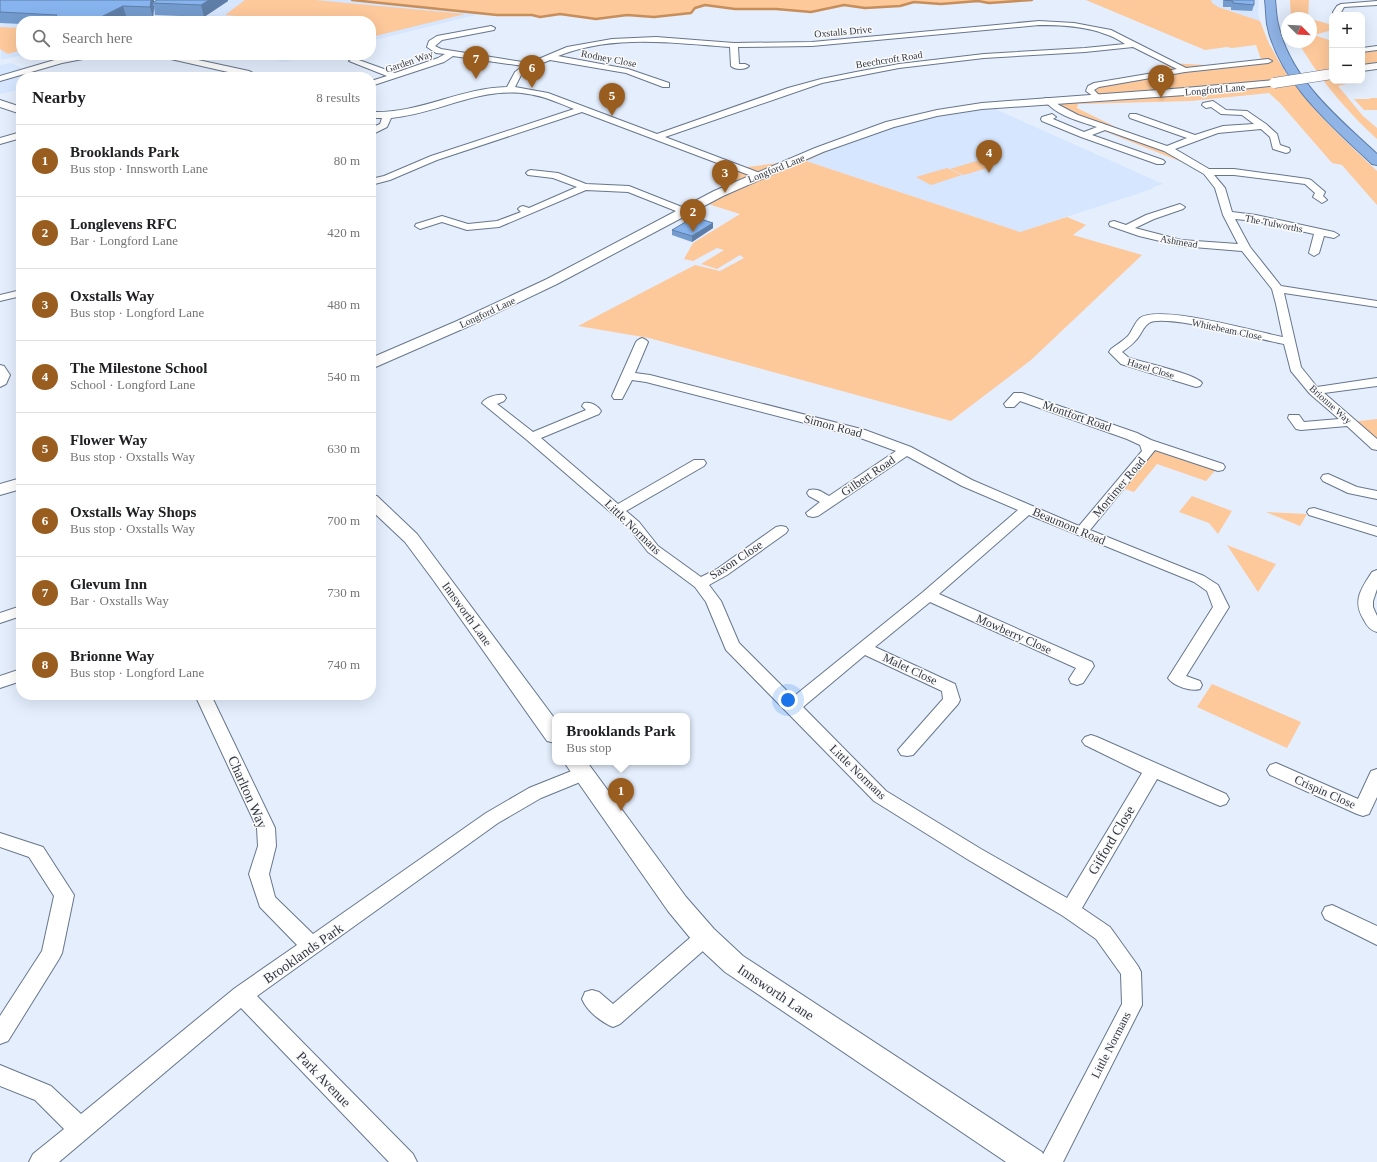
<!DOCTYPE html>
<html lang="en">
<head>
<meta charset="utf-8">
<style>
  :root { --surface:#fff; --page:#f2f2f2; --text:#202124; --muted:#757577; --line:#e0e0e0; --accent:#995e1f }
  body { margin:0; font-family:Georgia,serif; background:var(--page); color:var(--text) }
  .controls { position:absolute; right:12px; top:12px; display:grid; overflow:hidden; border-radius:8px; box-shadow:0 4px 16px #0002 }
  .controls button { width:36px; height:36px; display:grid; place-items:center; padding:0; border:0; border-bottom:1px solid var(--line); background:var(--surface); color:var(--text); font:20px sans-serif }
  .compass { position:absolute; left:1281px; top:12px; width:36px; height:36px; border-radius:50%; background:var(--surface); box-shadow:0 4px 16px #0002; rotate:114deg }
  .you { position:absolute; left:788px; top:700px; width:14px; height:14px; margin:-10px; border:3px solid #fff; border-radius:50%; background:#1a73e8; box-shadow:0 0 0 6px #1a73e833 }
  .badge { display:grid; place-items:center; width:26px; height:26px; border-radius:50%; background:var(--accent); color:#fff; font-size:13px; font-weight:700 }
  .pin { position:absolute; translate:-50% -33px; filter:drop-shadow(0 1px 2px #0008) }
  .pin::after { content:''; position:absolute; top:21px; width:14px; height:12px; background:inherit; clip-path:polygon(0 0,100% 0,50% 100%) }
  .popup { position:absolute; left:552px; top:713px; width:138px; height:52px; box-sizing:border-box; display:grid; place-content:center; border-radius:8px; background:var(--surface); filter:drop-shadow(0 1px 3px #0005); font-size:13px; white-space:nowrap; color:var(--muted) }
  .popup b { font-size:15px; color:var(--text) }
  .popup::after { content:''; position:absolute; left:50%; top:100%; margin-left:-8px; border:8px solid transparent; border-top-color:var(--surface) }
  .list { margin:0; padding:0; list-style:none }
  h2 { display:flex; justify-content:space-between; align-items:center; height:52px; margin:0; padding:0 16px; font-size:17px }
  h2 small { font-size:13px; font-weight:400; color:var(--muted) }
  .list li { display:grid; grid-template-columns:26px 1fr auto; gap:12px; align-items:center; box-sizing:border-box; height:72px; padding:0 16px; border-top:1px solid var(--line) }
  .list b { display:block; font-size:15px; white-space:nowrap }
  .list p { margin:0; font-size:13px; white-space:nowrap; color:var(--muted) }
  .list em { font-size:13px; font-style:normal; color:var(--muted) }
  .icon { flex:none; width:22px; height:22px; fill:none; stroke:currentColor; stroke-width:2; stroke-linecap:round; stroke-linejoin:round }
  .map { position:relative; flex:none; width:1377px; height:1162px; overflow:hidden }
  .search { position:absolute; background:var(--surface); box-shadow:0 4px 16px #0002; left:16px; top:16px; width:360px; height:44px; display:flex; align-items:center; gap:10px; box-sizing:border-box; padding:0 14px; border-radius:16px; color:var(--muted); font-size:15px }
  .panel { position:absolute; background:var(--surface); box-shadow:0 4px 16px #0002; left:16px; top:72px; width:360px; height:628px; border-radius:16px }
  .map>svg:first-child { display:block }
  .built { fill:#d5e6fe }
  .green { fill:#fdc89a }
  .lines { fill:none; stroke-linecap:round; stroke-linejoin:round }
  .stream { stroke:#c88e5a; stroke-width:2.5 }
  .minor-casing { stroke:#67768b; stroke-width:2 }
  .tertiary-casing { stroke:#67768b; stroke-width:2 }
  .trunk-casing { stroke:#5d7da8; stroke-width:2 }
  .minor { fill:#fff; fill-rule:evenodd }
  .tertiary { fill:#fff; fill-rule:evenodd }
  .trunk { fill:#90b4e6; fill-rule:evenodd }
  .tertiary-bridge-casing { stroke:#67768b; stroke-width:11; stroke-linecap:butt }
  .tertiary-bridge { stroke:#fff; stroke-width:10 }
  .wall { fill:#749bcd }
  .shaded-wall { fill:#5e7ea7 }
  .building { fill:#87b4ee; stroke:#5e7ea7 }
  .labels { text-anchor:middle; stroke-width:3; stroke-linejoin:round; paint-order:stroke }
  .far-street-label { font-size:10px; fill:#323842; stroke:#fafafa }
  .street-label { font-size:12px; fill:#323842; stroke:#fafafa }
  .near-street-label { font-size:14px; fill:#323842; stroke:#fafafa }
</style>
</head>
<body>
<div class="map">
<svg width="1377" height="1162" viewBox="0 0 1377 1162">
  <rect width="100%" height="100%" fill="#e4eefd"/>
  <g class="built">
    <path d="M0,0H352L483,13L371,41V21H21V55H23L1,60Z"/>
    <path d="M1211,0H1259L1258,16L1260,21L1218,7L1211,3Z"/>
    <path d="M250,55H312L284,62Z"/>
    <path d="M11,63L28,71L23,72L32,77H21V89L0,94V65Z"/>
    <path d="M986,105L1163,184L1153,187L1152,189L1020,232L806,161L881,127Z"/>
  </g>
  <g class="green">
    <path d="M245,0H315L465,14L371,37V21H253L247,19L249,17L225,15Z"/>
    <path d="M353,0H1032L989,3L978,1L941,4L914,2L900,6L865,8L844,5L811,12L775,9H735L705,5L695,8L691,13L654,17L627,15L596,19L560,14L540,17L532,15H497Z"/>
    <path d="M1086,0H1211L1212,3L1218,7L1260,21C1264,30 1267,41 1272,49C1297,97 1338,134 1377,171V205L1342,165L1332,163L1280,103L1269,93L1190,101L1078,104L1077,108L1207,172L1099,129L1105,127L1056,107L1039,105L945,111L1096,97L1091,88L1150,76L1170,63L1222,66L1262,62L1256,45L1232,48L1227,47L1205,50Z"/>
    <path d="M1290,0H1309L1308,17L1309,18H1291Z"/>
    <path d="M1311,19L1332,25V30L1314,35L1332,41V81L1355,82L1338,86L1363,116L1377,128V139C1344,108 1321,81 1298,42H1311Z"/>
    <path d="M0,27L21,28V50L8,54L0,49Z"/>
    <path d="M1377,48V62L1362,65V50Z"/>
    <path d="M1369,98H1377V110H1364L1354,99H1370Z"/>
    <path d="M881,127L806,161L1020,232L1067,217L1086,225L1073,235L1142,255L1031,360L951,421L649,338L578,326L695,265L720,271L744,258L740,255L717,269L701,264L724,250L717,248L693,261L684,259L693,243L740,214L708,204L731,187L738,168L788,162Z"/>
    <path d="M980,160L994,166L964,175L950,169Z"/>
    <path d="M947,168L962,175L931,185L916,177Z"/>
    <path d="M1377,419V446L1351,422Z"/>
    <path d="M1146,443L1218,467L1206,481L1157,464L1134,492L1119,487L1149,451Z"/>
    <path d="M1192,496L1232,511L1218,534L1209,523L1179,512Z"/>
    <path d="M1266,512L1307,514L1300,526Z"/>
    <path d="M1227,545L1276,564L1258,592Z"/>
    <path d="M1212,684L1301,722L1287,748L1197,707Z"/>
  </g>
  <g class="lines">
    <path class="stream" d="M352,0L497,15H532L540,17L560,14L596,19L627,15L654,17L691,13L695,8L705,5L735,9H776L811,12L844,5L865,8L900,6L914,2L941,4L978,1L989,3L1032,0"/>
    <g class="minor-casing">
      <g id="minor">
        <path d="M1377,1V5L1344,7L1340,14H1334L1333,12L1337,6L1341,4Z"/>
        <path d="M1039,21L1074,23L1111,30L1186,68L1268,59L1272,61L1268,63L1185,72L1099,87L1094,90L1101,97L1097,99L1086,91L1088,86L1094,83L1177,69L1133,47L1085,52L984,58L899,68L822,83L665,137L760,173L762,175L760,177L757,178L582,112L437,160L390,180L371,185V179L384,176L431,156L574,109C559,103 544,96 528,94C480,86 438,114 391,118L387,127L371,135V128L380,124L382,118H371V112C420,114 459,88 507,87L515,72L523,66L453,56L444,62L371,86V81L387,76L349,61L353,59H356L395,73L438,58L445,54L436,53L427,47L429,41L437,36L491,26L495,28L494,30L442,40L435,46L441,49L529,63L567,47L612,39L656,37L734,43L812,42ZM1039,25C1061,25 1085,26 1105,34C1112,36 1119,40 1125,44L1085,48L984,54L899,64L856,72L821,79L788,88L657,134L548,93L515,87L521,75L533,67L550,60L626,73L663,87H669V83L628,69L558,56C613,34 673,43 730,47L731,66C735,70 745,70 749,66L745,64H739L738,47L812,46Z"/>
        <path d="M1377,46V50L1362,52V48Z"/>
        <path d="M79,55H94L93,57L62,63L0,81V76L58,59Z"/>
        <path d="M161,55H175L249,71L261,77H250L162,57Z"/>
        <path d="M1045,98H1051L1059,105L1078,115L1167,146L1187,138L1130,118L1129,116L1130,114H1136L1195,135L1223,126L1254,124L1242,115L1221,114L1211,107L1206,108L1202,105L1203,103L1213,101L1226,110L1247,111L1266,124L1277,134L1280,145L1289,148L1290,150L1289,152L1286,153L1273,149L1270,137L1261,129L1218,133L1175,149L1209,169H1234L1308,179L1311,180L1325,192L1323,196L1327,200L1322,203L1313,197L1315,193L1305,184L1234,175H1214L1225,188L1232,212L1256,215L1334,232L1339,235L1334,238L1324,236L1319,253L1314,256L1309,253L1314,234L1256,221L1235,219L1250,247L1281,286L1377,301V307L1284,293L1301,367L1317,387L1377,378V386L1324,393L1377,439V450L1372,449L1347,426L1301,430L1296,429L1288,418L1289,415H1299L1304,422L1339,419L1310,394L1291,371L1284,344C1262,340 1163,313 1149,323C1143,327 1141,335 1136,340C1132,345 1127,348 1122,352L1129,358C1142,362 1196,374 1202,383L1200,386L1196,387L1121,364L1109,352L1111,349C1116,345 1123,341 1128,336C1132,331 1135,322 1140,318C1160,304 1256,332 1283,337L1276,304L1272,289L1242,251L1181,246L1139,236L1110,226L1109,224L1110,222L1114,221L1126,225L1146,215L1180,204L1185,207L1183,209L1154,219L1135,228L1181,240L1238,244L1223,215L1215,188L1204,174L1164,151L1105,130L1092,135L1163,160L1165,162L1163,164H1157L1081,137L1042,121L1041,119L1042,117L1052,114L1056,117L1053,119L1084,132L1097,127C1079,121 1057,116 1044,100Z"/>
        <path d="M21,132V138L0,144V138Z"/>
        <path d="M531,170L558,173L586,184L629,186L687,209L689,211L684,214L681,213L628,192L586,190L499,227L467,230L442,222L420,229L415,226L416,224L442,216L468,224L497,221L521,212L518,209L520,207L523,206L529,208L577,187L553,178L528,175L526,173L528,171Z"/>
        <path d="M21,290V296L0,301V295Z"/>
        <path d="M642,338L646,340L648,342L635,373L650,375L865,430L911,447L972,480L1079,526L1142,451L1140,445L1127,439L1020,401L1014,407H1006L1004,404L1014,393H1022L1137,433L1151,440L1223,464L1225,467L1223,470L1218,471L1155,450L1090,530L1204,576L1218,585L1229,607L1186,676L1200,681L1202,685L1200,689C1191,692 1173,686 1168,678L1213,607L1207,591L1194,582L1029,515L939,594L1092,662L1094,666L1083,683L1077,685L1071,683L1069,679L1076,668L930,602L875,647L955,684L960,700L958,704L913,755L907,756L901,755L898,750L943,699L942,691L865,655L803,707L886,791L981,849L1067,898L1142,773L1085,745L1082,741L1085,737L1091,735L1097,737L1226,794L1229,799L1226,804L1220,806L1157,779L1082,908L1110,927L1138,966L1141,972L1142,1005L1063,1162H1039L1122,1004L1121,974L1096,939L1063,916L967,859L874,801L726,650L706,602L695,587L648,552L629,528L527,440L482,403C486,397 497,394 504,395L506,398L504,401L497,404L533,432L586,410L582,406L584,403C591,402 597,405 601,411L599,414L541,438L618,504L694,460H704L706,463L704,466L626,511L639,522L658,546L701,577L717,569L776,527L781,526L786,527L788,530L786,533L727,575L709,585L721,601L739,643L793,697L923,592L1018,510L962,486L907,456L818,516L813,517L808,516L806,513L820,502L809,496L807,493L809,490C817,488 822,492 829,496L896,451L855,436L646,382L632,380L622,399H614L612,396L636,342L638,340Z"/>
        <path d="M0,365L4,366L10,375L6,384L0,387Z"/>
        <path d="M1328,474L1357,487L1377,491V499L1348,493L1323,481L1321,478L1323,475Z"/>
        <path d="M1314,508L1377,527V536L1309,515L1307,512L1309,509Z"/>
        <path d="M1377,570V589L1373,601V607L1377,616V632C1370,630 1367,626 1364,620C1352,601 1361,589 1372,572Z"/>
        <path d="M21,606V616L0,623V613Z"/>
        <path d="M21,669V681L0,688V676Z"/>
        <path d="M195,695H211L275,828L276,846L269,874L275,897L313,934L486,813L529,788L584,766L590,768L593,773L590,778L541,798L498,823L257,996L413,1154L417,1162H389L241,1008L59,1162H29L33,1154L64,1129L35,1100L0,1086V1065L51,1086L81,1114L235,988L297,945L260,907L249,874L258,846L257,828Z"/>
        <path d="M1276,763L1358,799L1371,771L1377,769V797L1369,814L1363,816L1357,814L1270,775L1267,770L1270,765Z"/>
        <path d="M0,833L43,847L74,895L62,953L59,959L8,1041L0,1044V1016L42,951L54,896L29,857L0,847Z"/>
        <path d="M1332,905L1377,926V945L1325,919L1322,913L1325,907Z"/>
        <path d="M705,928L712,931L715,937L712,943L620,1024L613,1027C601,1022 587,1011 582,999L585,992L592,990L599,992L613,1004L698,931Z"/>
      </g>
    </g>
    <g class="tertiary-casing">
      <g id="tertiary">
        <path d="M1377,63V69L1362,71V65Z"/>
        <path d="M1274,80L1279,83L1278,85L1185,95L982,109L937,116L894,127L823,152L723,196L557,284L467,327L371,369V358L457,321L547,279L714,191L815,148L886,122L937,110L982,103L1185,88Z"/>
        <path d="M0,100L21,107V114L0,107Z"/>
        <path d="M21,478V489L0,495V484Z"/>
        <path d="M371,495L377,496L417,534L555,719V743L547,741L434,581L405,542L371,510Z"/>
        <path d="M564,762H587L686,897L714,929L743,956L1042,1152L1047,1162H1006L725,972L696,945L668,911Z"/>
      </g>
    </g>
    <g class="trunk-casing">
      <path id="trunk" d="M1265,0H1275C1276,8 1276,16 1278,24C1290,79 1338,118 1377,154V165L1372,164C1332,126 1278,81 1267,24C1266,16 1266,8 1265,0Z"/>
    </g>
    <use href="#minor" class="minor"/>
    <use href="#tertiary" class="tertiary"/>
    <use href="#trunk" class="trunk"/>
    <g class="tertiary-bridge-casing">
      <path id="tertiary-bridge" d="M1274,83L1332,74"/>
    </g>
    <use href="#tertiary-bridge" class="tertiary-bridge"/>
  </g>
  <g class="wall">
    <path d="M0,0H154V2L157,0H228V1L204,17L155,15L154,7L153,18L126,16L117,21H21V24L0,23Z"/>
    <path d="M1223,0H1254V5L1252,11L1231,10V7H1223Z"/>
    <path d="M713,223V228L692,242L672,235V230Z"/>
  </g>
  <g class="shaded-wall">
    <path d="M151,0H154V3H152L154,7L153,18L150,7Z"/>
    <path d="M209,0H228V1L204,17L201,5Z"/>
    <path d="M123,6L126,16L117,21H99V18Z"/>
    <path d="M713,223V228L692,242V236Z"/>
  </g>
  <g class="building">
    <path d="M0,0H151L150,7L123,6L99,18L54,17L57,15L0,12Z"/>
    <path d="M157,0H209L201,5L152,3Z"/>
    <path d="M1224,0H1254V5L1233,3V1Z"/>
    <path d="M694,217L713,223L692,236L672,230Z"/>
  </g>
  <g class="labels">
    <g class="far-street-label">
      <text transform="translate(843 31) rotate(-5)" y="4">Oxstalls Drive</text>
      <text transform="translate(609 58) rotate(11)" y="4">Rodney Close</text>
      <text transform="translate(889 59) rotate(-9)" y="4">Beechcroft Road</text>
      <text transform="translate(409 61) rotate(-19)" y="4">Garden Way</text>
      <text transform="translate(1215 89) rotate(-5)" y="4">Longford Lane</text>
      <text transform="translate(776 168) rotate(-22)" y="4">Longford Lane</text>
      <text transform="translate(1274 223) rotate(11)" y="4">The Tulworths</text>
      <text transform="translate(1179 241) rotate(10)" y="4">Ashmead</text>
      <text transform="translate(487 312) rotate(-25)" y="4">Longford Lane</text>
      <text transform="translate(1227 329) rotate(12)" y="4">Whitebeam Close</text>
      <text transform="translate(1151 368) rotate(17)" y="4">Hazel Close</text>
      <text transform="translate(1331 404) rotate(42)" y="4">Brionne Way</text>
    </g>
    <g class="street-label">
      <text transform="translate(1077 416) rotate(19)" y="4">Montfort Road</text>
      <text transform="translate(833 426) rotate(15)" y="4">Simon Road</text>
      <text transform="translate(868 476) rotate(-34)" y="4">Gilbert Road</text>
      <text transform="translate(1119 487) rotate(-50)" y="4">Mortimer Road</text>
      <text transform="translate(1069 526) rotate(23)" y="4">Beaumont Road</text>
      <text transform="translate(633 527) rotate(44)" y="4">Little Normans</text>
      <text transform="translate(736 560) rotate(-33)" y="4">Saxon Close</text>
      <text transform="translate(467 614) rotate(54)" y="4">Innsworth Lane</text>
      <text transform="translate(1014 634) rotate(24)" y="4">Mowberry Close</text>
      <text transform="translate(910 669) rotate(25)" y="4">Malet Close</text>
      <text transform="translate(858 772) rotate(44)" y="4">Little Normans</text>
      <text transform="translate(1325 792) rotate(24)" y="4">Crispin Close</text>
      <text transform="translate(1111 1045) rotate(-63)" y="4">Little Normans</text>
    </g>
    <g class="near-street-label">
      <text transform="translate(248 792) rotate(66)" y="5">Charlton Way</text>
      <text transform="translate(1111 840) rotate(-59)" y="5">Gifford Close</text>
      <text transform="translate(303 953) rotate(-35)" y="5">Brooklands Park</text>
      <text transform="translate(776 992) rotate(34)" y="5">Innsworth Lane</text>
      <text transform="translate(324 1079) rotate(46)" y="5">Park Avenue</text>
    </g>
  </g>
</svg>
<div class="controls">
<button>+</button>
<button>−</button>
</div>
<svg class="compass" viewBox="-18 -18 36 36"><path d="M0-13l5 13h-10z" fill="#e53935"/><path d="M0 13l5-13h-10z" fill="#757577"/></svg>
<div class="you"></div>
<div class="pin badge" style="left:621px;top:811px">1</div>
<div class="popup"><b>Brooklands Park</b>Bus stop</div>
<div class="pin badge" style="left:693px;top:232px">2</div>
<div class="pin badge" style="left:725px;top:193px">3</div>
<div class="pin badge" style="left:989px;top:173px">4</div>
<div class="pin badge" style="left:612px;top:116px">5</div>
<div class="pin badge" style="left:532px;top:88px">6</div>
<div class="pin badge" style="left:476px;top:79px">7</div>
<div class="pin badge" style="left:1161px;top:98px">8</div>
<div class="search"><svg class="icon" aria-label="search" viewBox="0 0 24 24"><circle cx="10" cy="10" r="6"/><path d="M15 15l6 6"/></svg>Search here</div>
<section class="panel">
<h2>Nearby<small>8 results</small></h2>
<ul class="list">
<li><span class="badge">1</span><div><b>Brooklands Park</b><p>Bus stop · Innsworth Lane</p></div><em>80 m</em></li>
<li><span class="badge">2</span><div><b>Longlevens RFC</b><p>Bar · Longford Lane</p></div><em>420 m</em></li>
<li><span class="badge">3</span><div><b>Oxstalls Way</b><p>Bus stop · Longford Lane</p></div><em>480 m</em></li>
<li><span class="badge">4</span><div><b>The Milestone School</b><p>School · Longford Lane</p></div><em>540 m</em></li>
<li><span class="badge">5</span><div><b>Flower Way</b><p>Bus stop · Oxstalls Way</p></div><em>630 m</em></li>
<li><span class="badge">6</span><div><b>Oxstalls Way Shops</b><p>Bus stop · Oxstalls Way</p></div><em>700 m</em></li>
<li><span class="badge">7</span><div><b>Glevum Inn</b><p>Bar · Oxstalls Way</p></div><em>730 m</em></li>
<li><span class="badge">8</span><div><b>Brionne Way</b><p>Bus stop · Longford Lane</p></div><em>740 m</em></li>
</ul>
</section>
</div>
</body>
</html>
